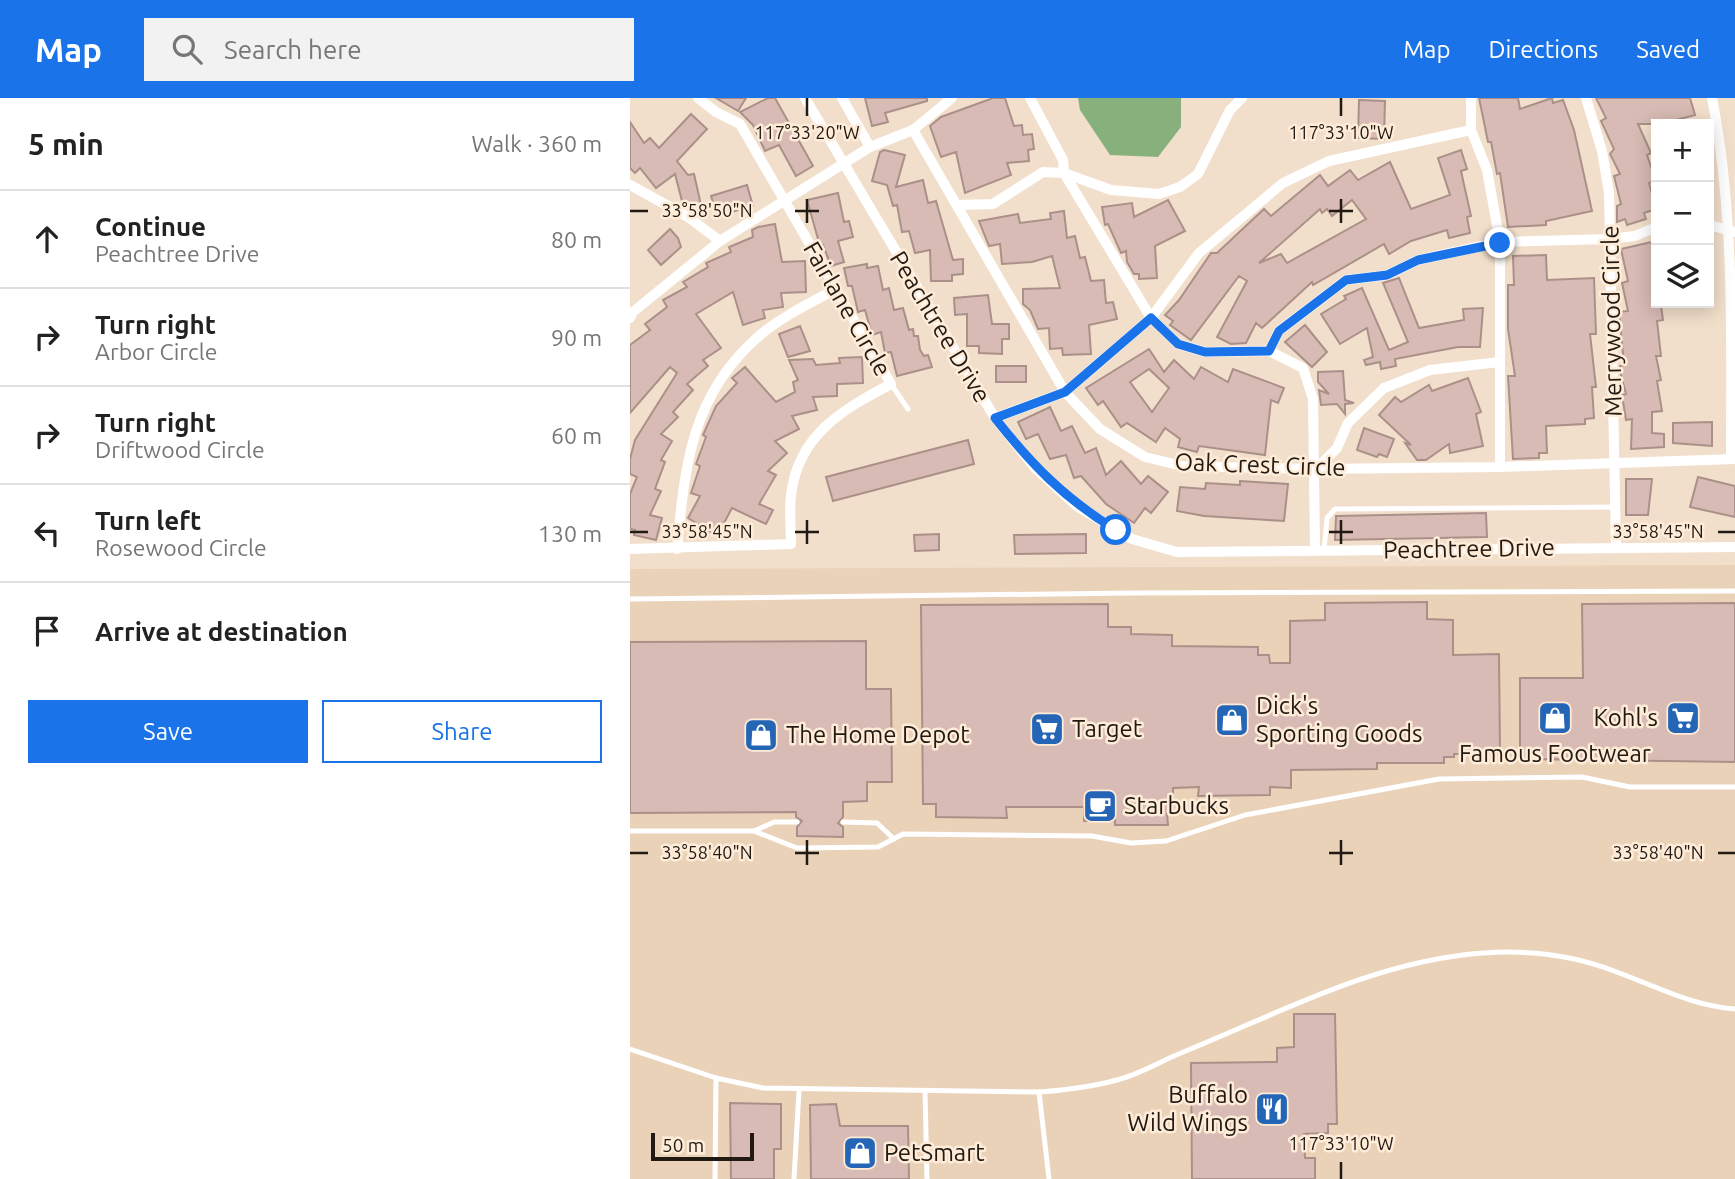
<!DOCTYPE html>
<html lang="en">
<head>
<meta charset="utf-8">
<style>
  :root { --surface:#fff; --page:#f2f2f2; --text:#222; --muted:#767676; --line:#e0e0e0; --accent:#1a73e8 }
  body { margin:0; font-family:Ubuntu,sans-serif; background:var(--page); color:var(--text) }
  .controls { position:absolute; right:21px; top:21px; display:grid; overflow:hidden; border-radius:0px; box-shadow:0 4px 18px #0003 }
  .controls button { width:63px; height:63px; display:grid; place-items:center; padding:0; border:0; border-bottom:2px solid var(--line); background:var(--surface); color:var(--text); font:35px sans-serif }
  .scale { position:absolute; left:21px; bottom:18px; width:103px; box-sizing:border-box; padding-left:7px; border:4px solid #211a13; border-top:0; font-size:19px; line-height:24px; white-space:nowrap; color:#211a13; -webkit-text-stroke:5px #ffecd8; paint-order:stroke }
  .stop { position:absolute; width:21px; height:21px; margin:-16px; border:5px solid #1a73e8; border-radius:50%; background:#fff }
  .stop.end { background:#1a73e8; border-color:#fff; box-shadow:0 2px 7px #0008 }
  .list { margin:0; padding:0; list-style:none }
  h2 { display:flex; justify-content:space-between; align-items:center; height:91px; margin:0; padding:0 28px; font-size:30px }
  h2 small { font-size:23px; font-weight:400; color:var(--muted) }
  .list li { display:grid; grid-template-columns:46px 1fr auto; gap:21px; align-items:center; box-sizing:border-box; height:98px; padding:0 28px; border-top:2px solid var(--line) }
  .list b { display:block; font-size:26px; white-space:nowrap }
  .list p { margin:0; font-size:23px; white-space:nowrap; color:var(--muted) }
  .list em { font-size:23px; font-style:normal; color:var(--muted) }
  .actions { display:flex; gap:14px; padding:21px 28px }
  .actions a { flex:1; padding:16px 0; border:2px solid var(--accent); border-radius:0px; text-align:center; font-size:24px; color:var(--accent) }
  .actions .main { background:var(--accent); color:#fff }
  .icon { flex:none; width:38px; height:38px; fill:none; stroke:currentColor; stroke-width:2; stroke-linecap:round; stroke-linejoin:round }
  .map { position:relative; flex:none; width:1105px; height:1081px; overflow:hidden }
  header { display:flex; align-items:center; gap:42px; box-sizing:border-box; height:98px; padding:0 35px; background:var(--accent); color:#fff }
  header strong { font-size:33px }
  nav { display:flex; gap:38px; margin-inline-start:auto; font-size:24px }
  .search { width:490px; height:63px; background:var(--page); display:flex; align-items:center; gap:18px; box-sizing:border-box; padding:0 24px; border-radius:0px; color:var(--muted); font-size:26px }
  main { display:flex }
  aside { flex:1; background:var(--surface) }
  .map>svg:first-child { display:block }
  .built { fill:#ead2b9 }
  .water { fill:#88b07d }
  .building { fill:#d7bbb4; stroke:#ab9089; stroke-width:2; fill-rule:evenodd }
  .lines { fill:none; stroke-linecap:round; stroke-linejoin:round }
  .lane { stroke:#fff; stroke-width:5 }
  .street { stroke:#fff; stroke-width:10 }
  .route { stroke:#1a73e8; stroke-width:9 }
  .ticks { fill:none; stroke:#211a13; stroke-width:2.5 }
  .labels { text-anchor:middle; stroke-width:5; stroke-linejoin:round; paint-order:stroke }
  .street-label { font-size:24px; fill:#211a13; stroke:#ffecd8 }
  .poi-label { font-size:24px; fill:#211a13; stroke:#ffecd8; text-anchor:start }
  .ticks-label { font-size:18px; text-anchor:middle; fill:#211a13; stroke:#ffecd8; stroke-width:5; stroke-linejoin:round; paint-order:stroke }
</style>
</head>
<body>
<header>
<strong>Map</strong>
<div class="search"><svg class="icon" aria-label="search" viewBox="0 0 24 24"><circle cx="10" cy="10" r="6"/><path d="M15 15l6 6"/></svg>Search here</div>
<nav><a>Map</a><a>Directions</a><a>Saved</a></nav>
</header>
<main>
<aside>
<h2>5 min<small>Walk · 360 m</small></h2>
<ul class="list">
<li><svg class="icon" aria-label="ahead" viewBox="0 0 24 24"><path d="M12 20V5M6 11l6-6 6 6"/></svg><div><b>Continue</b><p>Peachtree Drive</p></div><em>80 m</em></li>
<li><svg class="icon" aria-label="right" viewBox="0 0 24 24"><path d="M7 20v-9h11M14 6l5 5-5 5"/></svg><div><b>Turn right</b><p>Arbor Circle</p></div><em>90 m</em></li>
<li><svg class="icon" aria-label="right" viewBox="0 0 24 24"><path d="M7 20v-9h11M14 6l5 5-5 5"/></svg><div><b>Turn right</b><p>Driftwood Circle</p></div><em>60 m</em></li>
<li><svg class="icon" aria-label="left" viewBox="0 0 24 24"><path d="M17 20v-9H6M10 6l-5 5 5 5"/></svg><div><b>Turn left</b><p>Rosewood Circle</p></div><em>130 m</em></li>
<li><svg class="icon" aria-label="arrive" viewBox="0 0 24 24"><path d="M6 21V4h12l-3 4 3 4H6"/></svg><div><b>Arrive at destination</b></div></li>
</ul>
<div class="actions"><a class="main">Save</a><a>Share</a></div>
</aside>
<div class="map">
<svg width="1105" height="1081" viewBox="0 0 1105 1081">
  <rect width="100%" height="100%" fill="#f2dfcb"/>
  <path class="built" d="M1105,467V1081H0V471Z"/>
  <path class="water" d="M448,0H551V29L528,59L480,57L450,12Z"/>
  <g class="building">
    <path d="M86,0H116L108,13Z"/>
    <path d="M138,0H145L183,68L166,78L149,47L135,53L123,27L110,14Z"/>
    <path d="M235,0H297V3L255,15L258,24L242,28Z"/>
    <path d="M363,0H375L384,28L392,27L393,37L402,36L404,51L398,52L399,63L377,65L381,77L335,95L326,54L311,59L300,28L311,19Z"/>
    <path d="M849,0H888L890,11L922,0L923,5L933,2L944,32L962,113L916,123V127L878,129L870,75L867,76L861,44H858Z"/>
    <path d="M966,0H1060L1065,17L1031,26H1008L1021,55L1017,57L1026,83L1019,85L1026,111L1014,115L1016,121L997,127L995,121L987,124V108L991,106L984,78L990,76L980,56L984,51L971,23L976,20Z"/>
    <path d="M729,2L755,3L754,41L728,40Z"/>
    <path d="M61,16L77,31L47,63L58,77L64,76L71,107L59,110L53,107L45,76L26,90L10,70L5,75L0,70V24L14,45L20,40L29,50Z"/>
    <path d="M254,52L275,57L266,89L293,82L298,105L306,103L323,162L333,161V176L322,177V183H301L300,152L285,155L279,133L272,134L267,107L263,108L257,87L242,83L250,54Z"/>
    <path d="M831,52L837,71L831,73L841,118L837,119L840,135L819,140L817,132L781,143L759,156L754,146L683,187L682,184L632,230L626,225L616,245L601,246L587,239L617,183L609,178L561,242L540,227L543,223L535,217L549,202L581,155H587L634,111L641,118L690,77L698,88L720,72L728,82L760,64L781,111L820,97L808,60ZM722,102L736,121L657,165L651,156L629,165L690,111L692,115L697,111L702,118Z"/>
    <path d="M117,87L123,108L87,118L81,98Z"/>
    <path d="M208,95L214,124L219,123L223,139L208,143L214,164L201,168L193,147L190,148L177,102Z"/>
    <path d="M538,102L555,133L525,148L527,180L509,181V176H504L497,164L496,153L491,155L478,126L475,127L472,109L502,105L504,119Z"/>
    <path d="M434,113L437,140L445,138L450,160L455,159L461,183L474,182L476,205L483,204L487,221L459,227L461,256L433,257L432,250L420,251L419,230L408,231L400,212L393,206V191L430,190L422,158L402,164L372,166L370,146L359,148L349,123L388,116L390,125L421,121L420,115Z"/>
    <path d="M145,126L152,164L175,163L176,194L151,195L153,209L133,212L135,220L113,227L103,194L66,216L91,250L73,262L78,268L57,286L63,292L43,314L48,319L31,336L42,343L31,362L35,364L25,391L31,393L20,417L32,420L26,442L4,437L5,432L0,431V396L7,379L0,376V361L5,342L47,275L40,269L0,315V247L20,232L15,226L37,209L33,202L57,189L53,184L78,169L76,165L101,154L99,149L123,139L122,132L128,129Z"/>
    <path d="M40,131L48,140L51,149L31,167L18,152Z"/>
    <path d="M1026,143V208L1031,207L1033,222L1027,223L1031,258H1026L1031,282L1027,283L1032,313L1022,314V335L1034,336V349L1001,351L1002,321L996,322L992,297L996,296L990,273V268L994,267L989,214L998,213L992,185L998,183L991,151Z"/>
    <path d="M916,157L917,182L964,180L966,236H960L966,289H962L964,320L955,321V326L916,328L917,355H909V360L883,361L878,278H885L878,231V187H884L883,158Z"/>
    <path d="M237,166V170L248,168L253,192L259,190L264,212L273,210L279,232L283,231L284,238H288L290,252L294,258L298,257L302,269L267,278L261,254L255,255L251,234L242,237L235,212L228,214L222,188H218L214,170Z"/>
    <path d="M769,180L789,230L834,222L833,211L853,210L850,249H828L765,261L766,268L751,271L750,264L736,267L734,262L743,259L737,230L710,246L691,216L716,201L714,198L732,190L759,252L778,244L753,185Z"/>
    <path d="M358,197L362,226H379V241H372V256L349,255V248H337V216L325,217L324,200Z"/>
    <path d="M675,227L697,254L682,269L655,244Z"/>
    <path d="M170,228L180,253L158,259L149,236Z"/>
    <path d="M519,251L534,274L544,262L564,281L571,269L598,284L603,271L654,290L648,305L641,302L635,357L569,348L567,354L548,349L550,341L535,330L526,344L497,325L491,329L473,303L468,307L456,290ZM519,271L539,290L522,314L500,284Z"/>
    <path d="M232,259L233,285L207,286V298L183,299L187,312L162,318L169,331L145,343L157,355L138,373L146,377L129,406L143,412L136,426L102,410L87,438L58,420L70,398L61,395L70,368L66,366L76,339L73,337L86,308L107,285L102,280L115,269L146,304L165,294L163,284L168,282L159,262L183,261L186,267L210,265L209,260Z"/>
    <rect x="366" y="268" width="30" height="16"/>
    <path d="M713,273L715,302L724,305L715,306V316L707,306L691,307L689,292L699,296L688,284V274Z"/>
    <path d="M838,280L851,314L846,316L853,348L820,355L819,346L796,362H787L775,345L781,347L749,317L765,299L771,304L799,287L802,293Z"/>
    <path d="M420,309L431,333L442,328L455,355L466,350L476,377L491,363L511,386L518,378L538,394L521,415L515,410L504,425L476,406L451,378L444,380L436,357L420,361L408,336L396,341L388,324Z"/>
    <path d="M1082,324V348L1043,345V325Z"/>
    <path d="M734,330L764,341L757,359L749,356L747,359L727,352Z"/>
    <path d="M338,342L344,366L203,403L196,379Z"/>
    <path d="M1068,379L1105,388V419L1060,409Z"/>
    <path d="M996,381H1022L1018,417H996Z"/>
    <path d="M610,383L658,386L654,423L574,418L547,413L550,389L575,391L576,385L610,387Z"/>
    <path d="M856,415L857,439L705,442L706,418Z"/>
    <path d="M309,436V452L285,453L284,437Z"/>
    <path d="M456,436V455L385,456L384,437Z"/>
    <path d="M797,504V521L823,522V557L869,556L870,655L824,656V659H814V665H747V671L661,672V690L640,689V697L568,698L569,689L543,690V716H537L538,727H485V722L454,723V709H376L377,720L306,719V706H293L291,507L478,506V529H501V536L542,537V548L628,549V557H639L640,565H660V523L695,522V505Z"/>
    <path d="M1105,505V664L890,661V580H953L952,506Z"/>
    <path d="M236,543V591H261L262,684H237V703L213,704V719L208,725L213,729V739L167,738V729L172,723L166,719V714L0,715V544Z"/>
    <path d="M664,916H705L707,1026H698V1035L674,1036L675,1060H685V1081H562L561,965L647,964V950L664,949Z"/>
    <path d="M100,1005L151,1006V1051H144V1081H101Z"/>
    <path d="M206,1006L210,1028H278L279,1081H181L180,1007Z"/>
  </g>
  <g class="lines">
    <g class="lane">
      <path d="M261,286L278,311"/>
      <path d="M694,452L697,420L705,411L986,409"/>
      <path d="M0,501L501,495L1105,493"/>
      <path d="M213,724L247,725L264,741"/>
      <path d="M0,733H124L167,750L248,749L273,736L462,738L501,745L536,743L615,717L809,681L952,679L1000,689H1105"/>
      <path d="M124,733L144,724H167"/>
      <path d="M0,951L86,980L133,990L409,994C436,992 461,989 487,982C510,976 529,964 551,955C650,915 744,863 853,855C896,852 943,857 984,873C1023,887 1062,908 1105,911"/>
      <path d="M295,993L297,1081"/>
      <path d="M409,994L419,1081"/>
      <path d="M85,1081L86,980"/>
      <path d="M164,1081L169,993"/>
    </g>
    <g class="street">
      <path d="M175,0L365,320L405,370L448,409L502,441L547,454L1105,449"/>
      <path d="M212,0L240,49L283,32L322,0"/>
      <path d="M400,0L433,62L434,75L521,220L548,246L575,254L639,253L673,270L683,301L685,452"/>
      <path d="M956,0L972,53L979,95L986,449"/>
      <path d="M1082,0C1105,116 1101,242 1101,361"/>
      <path d="M283,32L435,294L470,331L515,359L552,368L686,371L870,369L1105,361"/>
      <path d="M841,32L857,72L870,144V369"/>
      <path d="M0,87L58,119L90,143"/>
      <path d="M327,107L363,106L413,74L434,75L481,92L529,96L550,89L568,76L600,12L612,0"/>
      <path d="M1079,127L1105,134"/>
      <path d="M0,220L3,214L90,143L240,49"/>
      <path d="M639,253L649,233L716,182L757,177L788,162L870,144L980,141L1005,138L1026,129"/>
      <path d="M365,320L435,294L521,220L569,155L653,85L699,63L841,32V0"/>
      <path d="M686,371L707,350L718,325L754,290L800,272L869,264"/>
      <path d="M0,451L161,446C161,430 159,413 161,397C168,337 212,312 261,286L110,26L86,14L68,0"/>
      <path d="M47,451C55,367 61,297 129,238C151,219 180,205 206,191"/>
    </g>
  </g>
  <g class="lines">
    <path class="route" d="M486,432C434,400 402,367 365,320L435,294L521,220L548,246L575,254L639,253L649,233L716,182L757,177L788,162L870,145"/>
  </g>
  <path class="ticks" d="M177,0V18M711,0V18M177,101V125M711,101V125M0,113H18M165,113H189M699,113H723M177,422V446M711,422V446M0,434H18M165,434H189M699,434H723M1088,434H1105M177,742V767M711,742V767M0,755H18M165,755H189M699,755H723M1088,755H1105M711,1064V1081"/>
  <defs>
    <g id="shop-square" transform="scale(1.75)"><rect x="-9" y="-9" width="18" height="18" rx="4" fill="#2465b6" stroke="#ffecd8"/><path d="M-5-2.5h2.3a2.7 3.5 0 0 1 5.4 0H5L5.5 6h-11ZM-1.5-2.5h3a1.5 2.3 0 0 0-3 0Z" fill="#fff"/></g>
    <g id="supermarket-square" transform="scale(1.75)"><rect x="-9" y="-9" width="18" height="18" rx="4" fill="#2465b6" stroke="#ffecd8"/><path d="M-6-5.5h2.5l.6 2H6L4.5 2H-2.5L-4.4-4H-6ZM-1.5 3.2a1.3 1.3 0 1 0 .1 0ZM3 3.2a1.3 1.3 0 1 0 .1 0Z" fill="#fff"/></g>
    <g id="cafe-square" transform="scale(1.75)"><rect x="-9" y="-9" width="18" height="18" rx="4" fill="#2465b6" stroke="#ffecd8"/><path d="M-5.5-4.5H6V0H3Q3 3.5 0 3.5H-2.5Q-5.5 3.5-5.5 0ZM3-3.2v2h1.7v-2ZM-6 4.5H4V6H-6Z" fill="#fff"/></g>
    <g id="restaurant-square" transform="scale(1.75)"><rect x="-9" y="-9" width="18" height="18" rx="4" fill="#2465b6" stroke="#ffecd8"/><path d="M-5-6h1v4h1v-4h1v4h1v-4h1v5L-1.5 .5V6h-2V.5L-5-1ZM5-6V6H3V1.5H1.5Q1.5-4 5-6Z" fill="#fff"/></g>
  </defs>
  <g fill-rule="evenodd">
    <use href="#shop-square" x="925" y="620"/>
    <use href="#supermarket-square" x="1053" y="620"/>
    <use href="#shop-square" x="602" y="622"/>
    <use href="#supermarket-square" x="417" y="631"/>
    <use href="#shop-square" x="131" y="637"/>
    <use href="#cafe-square" x="470" y="708"/>
    <use href="#restaurant-square" x="642" y="1011"/>
    <use href="#shop-square" x="230" y="1055"/>
  </g>
  <g class="labels">
    <g class="street-label">
      <text transform="translate(217 211) rotate(60)" y="8">Fairlane Circle</text>
      <text transform="translate(982 223) rotate(-91)" y="8">Merrywood Circle</text>
      <text transform="translate(310 229) rotate(59)" y="8">Peachtree Drive</text>
      <text transform="translate(630 367) rotate(2)" y="8">Oak Crest Circle</text>
      <text transform="translate(839 451) rotate(-1)" y="8">Peachtree Drive</text>
    </g>
    <g class="poi-label">
      <text x="626" y="616">Dick's<tspan x="626" dy="28">Sporting Goods</tspan></text>
      <text x="1028" y="628" text-anchor="end">Kohl's</text>
      <text x="442" y="639">Target</text>
      <text x="156" y="645">The Home Depot</text>
      <text x="925" y="664" text-anchor="middle">Famous Footwear</text>
      <text x="494" y="716">Starbucks</text>
      <text x="618" y="1005" text-anchor="end">Buffalo<tspan x="618" dy="28">Wild Wings</tspan></text>
      <text x="254" y="1063">PetSmart</text>
    </g>
  </g>
  <g class="ticks-label">
    <text x="177" y="41">117°33'20"W</text>
    <text x="711" y="41">117°33'10"W</text>
    <text x="77" y="119">33°58'50"N</text>
    <text x="77" y="440">33°58'45"N</text>
    <text x="1028" y="440">33°58'45"N</text>
    <text x="77" y="761">33°58'40"N</text>
    <text x="1028" y="761">33°58'40"N</text>
    <text x="711" y="1052">117°33'10"W</text>
  </g>
</svg>
<div class="controls">
<button>+</button>
<button>−</button>
<button><svg class="icon" aria-label="layers" viewBox="0 0 24 24"><path d="M12 4l9 5-9 5-9-5zM3 14l9 5 9-5"/></svg></button>
</div>
<div class="scale">50 m</div>
<div class="stop" style="left:486px;top:432px"></div>
<div class="stop end" style="left:870px;top:145px"></div>
</div>
</main>
</body>
</html>
